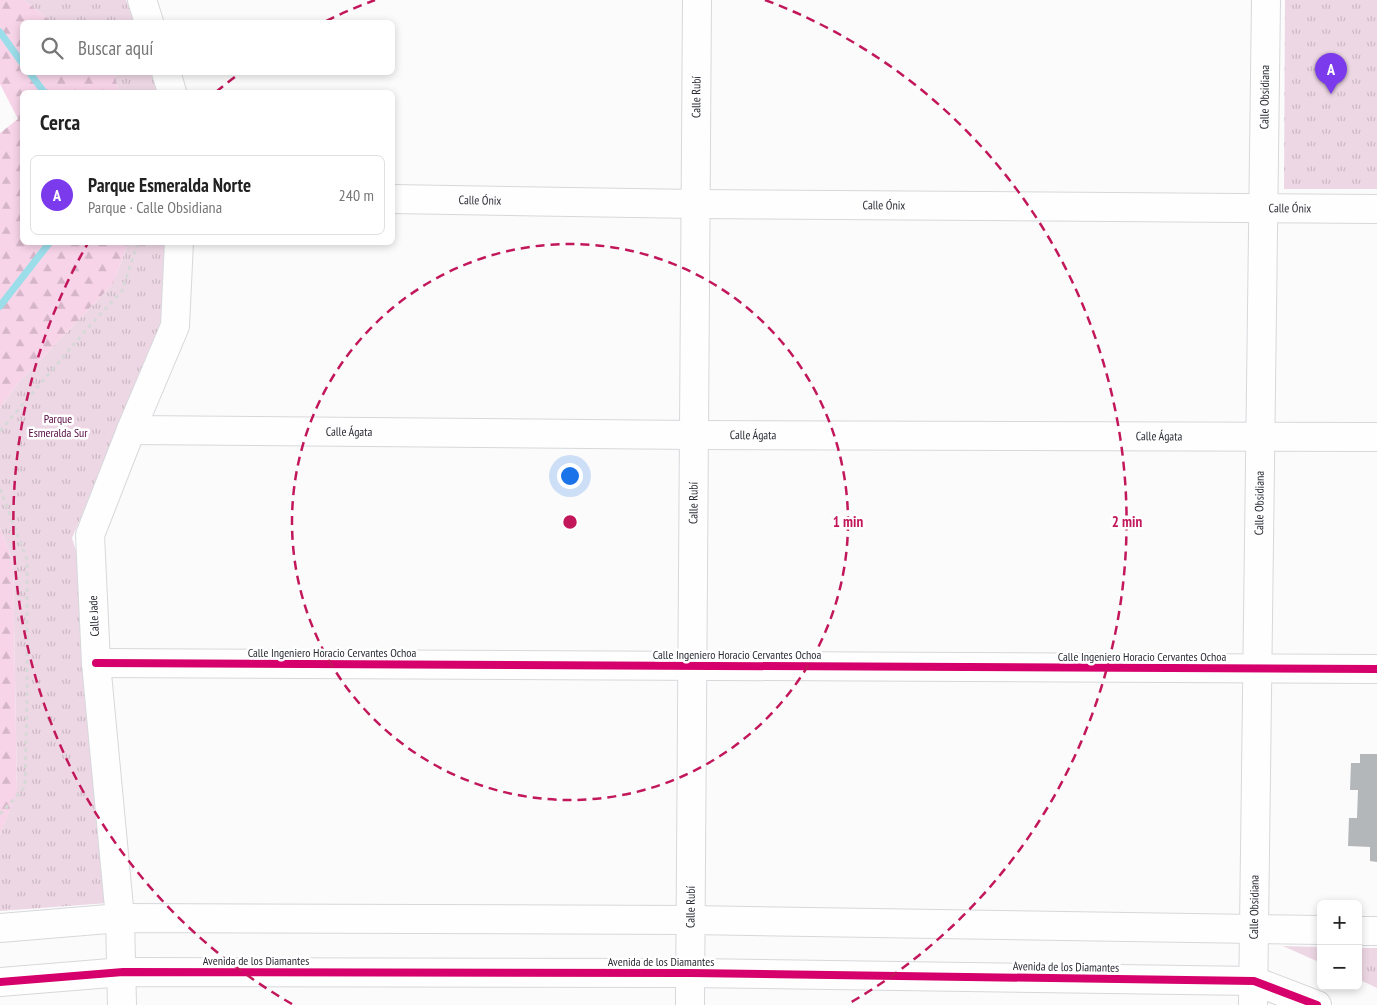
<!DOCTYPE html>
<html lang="es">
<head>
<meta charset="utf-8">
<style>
  :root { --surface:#fff; --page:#f6f6f6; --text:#222; --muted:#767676; --line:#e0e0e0; --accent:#7c3aed }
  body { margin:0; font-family:"PT Sans Narrow",sans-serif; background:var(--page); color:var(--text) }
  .controls { position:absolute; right:15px; bottom:15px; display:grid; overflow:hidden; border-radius:8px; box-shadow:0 2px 8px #0003 }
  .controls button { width:45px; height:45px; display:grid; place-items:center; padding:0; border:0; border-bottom:1px solid var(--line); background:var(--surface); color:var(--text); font:25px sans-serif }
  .you { position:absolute; left:569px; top:475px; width:18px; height:18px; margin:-12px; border:4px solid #fff; border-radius:50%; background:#1a73e8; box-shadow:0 0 0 8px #1a73e833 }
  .badge { display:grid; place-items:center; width:32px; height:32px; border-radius:50%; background:var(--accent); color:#fff; font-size:16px; font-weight:700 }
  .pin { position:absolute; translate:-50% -41px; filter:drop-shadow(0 1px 2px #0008) }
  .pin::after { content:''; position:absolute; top:26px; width:18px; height:15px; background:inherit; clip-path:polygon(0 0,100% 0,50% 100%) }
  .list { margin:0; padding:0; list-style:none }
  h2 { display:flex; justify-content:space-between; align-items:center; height:65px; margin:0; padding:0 20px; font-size:21px }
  h2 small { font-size:16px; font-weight:400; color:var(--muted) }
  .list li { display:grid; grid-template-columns:32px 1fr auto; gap:15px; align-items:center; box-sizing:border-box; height:80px; margin:0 10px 10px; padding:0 10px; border:1px solid var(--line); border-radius:8px }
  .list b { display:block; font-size:19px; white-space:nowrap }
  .list p { margin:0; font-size:16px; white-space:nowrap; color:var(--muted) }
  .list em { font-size:16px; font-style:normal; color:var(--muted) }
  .icon { flex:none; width:28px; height:28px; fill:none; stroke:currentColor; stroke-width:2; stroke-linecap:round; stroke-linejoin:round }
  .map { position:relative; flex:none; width:1377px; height:1005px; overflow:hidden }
  .search { position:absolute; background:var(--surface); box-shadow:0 2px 8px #0003; left:20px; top:20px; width:375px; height:55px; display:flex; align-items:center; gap:12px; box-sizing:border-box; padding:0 18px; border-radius:8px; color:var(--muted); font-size:19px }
  .panel { position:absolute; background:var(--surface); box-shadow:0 2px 8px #0003; left:20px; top:90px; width:375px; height:155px; border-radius:8px }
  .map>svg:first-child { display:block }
  .forest { fill:url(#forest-firs) }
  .park { fill:url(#park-tufts) }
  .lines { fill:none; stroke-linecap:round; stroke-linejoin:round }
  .stream { stroke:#9cddea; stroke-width:7 }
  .building { fill:#b4b7ba }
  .minor-casing { stroke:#d7d8dc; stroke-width:30 }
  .path { stroke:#d8d8d9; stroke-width:3; stroke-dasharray:4 4; stroke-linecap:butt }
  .minor { stroke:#fefefe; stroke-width:28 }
  .cycleway-casing { stroke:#fff; stroke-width:11 }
  .cycleway { stroke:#d6006c; stroke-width:8 }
  .ring { fill:none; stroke:#c2185b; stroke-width:2.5; stroke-dasharray:9 6 }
  .labels { text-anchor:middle; stroke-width:5; stroke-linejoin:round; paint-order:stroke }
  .street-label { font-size:12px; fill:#2a2c34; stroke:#fff }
  .park-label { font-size:12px; fill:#550840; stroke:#fff }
  .centre { fill:#c2185b; stroke:#fff; stroke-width:2.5 }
  .ring-label { font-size:15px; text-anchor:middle; font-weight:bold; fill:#c2185b; stroke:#fff; stroke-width:5; stroke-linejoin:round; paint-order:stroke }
</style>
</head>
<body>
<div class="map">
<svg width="1377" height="1005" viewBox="0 0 1377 1005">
  <defs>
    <pattern id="forest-firs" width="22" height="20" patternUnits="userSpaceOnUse" patternTransform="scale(1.25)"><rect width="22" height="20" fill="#f8d4e9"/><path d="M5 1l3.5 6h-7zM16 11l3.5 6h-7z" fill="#d5b6c8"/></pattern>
    <pattern id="park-tufts" width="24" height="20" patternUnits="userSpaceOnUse" patternTransform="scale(1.25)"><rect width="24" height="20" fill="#edd7e4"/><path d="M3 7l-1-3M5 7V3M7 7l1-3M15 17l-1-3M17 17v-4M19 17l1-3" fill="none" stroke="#cbb9c4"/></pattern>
  </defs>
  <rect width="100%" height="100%" fill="#fbfbfb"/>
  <g class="forest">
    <path d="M0,0H24L52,22H22V72L112,73L115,75L119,92H22V242L128,243L113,284L19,382L0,408V133L18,119L0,84Z"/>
    <path d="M0,527L13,562L17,793L0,835Z"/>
  </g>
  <g class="park">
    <path d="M24,0H126L134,22H52Z"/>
    <path d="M1285,0H1377V189H1284Z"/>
    <path d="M112,73H151L157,92H119L115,75Z"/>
    <path d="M128,243H169L165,320L72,538L80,563L108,903L0,911V835L17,792L13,562L0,527V408L19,382L113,284Z"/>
    <path d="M1283,946L1321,947V963Z"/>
    <path d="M1358,948H1377V988L1358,979Z"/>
  </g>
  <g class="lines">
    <g class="stream">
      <path d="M0,32L22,63"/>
      <path d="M29,72L44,92"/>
      <path d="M0,306L50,242"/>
    </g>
  </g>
  <path class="building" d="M1360,754H1377V862L1370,861V847L1348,846L1349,818H1357L1358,790H1350L1351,763H1360Z"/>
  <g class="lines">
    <g class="minor-casing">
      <g id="minor">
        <path d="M142,0L149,22"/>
        <path d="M166,72L172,92"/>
        <path id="s1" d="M392,199L695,204L1377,209"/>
        <path id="s2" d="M131,430L694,435L1377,437"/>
        <path d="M96,663L1377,669"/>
        <path d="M0,928L120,918L691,920L1321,930"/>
        <path d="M1358,931H1377"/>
        <path d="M0,982L123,972L690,973L1254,981L1317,1005"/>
        <path d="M122,1005L120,918L96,663L90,535L131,430L175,326L179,242"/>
        <path id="s3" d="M690,1005L697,0"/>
        <path id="s4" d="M1253,1005L1266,0"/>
      </g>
    </g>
    <g class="path">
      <path d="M0,431L87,329L122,291L138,242"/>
      <path d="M0,489L27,560V697L25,787L0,814"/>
    </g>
    <use href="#minor" class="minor"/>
    <g class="cycleway-casing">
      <g id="cycleway">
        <path d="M96,663L1377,669"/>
        <path d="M0,982L123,972L690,973L1254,981L1317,1005"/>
      </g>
    </g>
    <use href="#cycleway" class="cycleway"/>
  </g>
  <g class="ring">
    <circle cx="570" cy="522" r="278"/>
    <path d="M292 1004A557 557 0 0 1 88 243M216 92A557 557 0 0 1 239 74M326 21A557 557 0 0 1 375 0M765 0A557 557 0 0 1 848 1004"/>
  </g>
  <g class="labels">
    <g class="street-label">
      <text dy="4" stroke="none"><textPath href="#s3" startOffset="908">Calle Rubí</textPath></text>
      <text dy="4" stroke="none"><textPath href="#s4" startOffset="908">Calle Obsidiana</textPath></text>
      <text dy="4" stroke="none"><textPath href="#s1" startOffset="88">Calle Ónix</textPath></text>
      <text dy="4" stroke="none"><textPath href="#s1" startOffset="492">Calle Ónix</textPath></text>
      <text dy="4" stroke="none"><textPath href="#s1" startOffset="898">Calle Ónix</textPath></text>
      <text dy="4" stroke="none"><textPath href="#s2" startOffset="218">Calle Ágata</textPath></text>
      <text dy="4" stroke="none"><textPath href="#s2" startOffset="622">Calle Ágata</textPath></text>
      <text dy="4" stroke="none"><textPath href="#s2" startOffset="1028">Calle Ágata</textPath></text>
      <text dy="4" stroke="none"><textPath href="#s4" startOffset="502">Calle Obsidiana</textPath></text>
      <text dy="4" stroke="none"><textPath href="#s3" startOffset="502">Calle Rubí</textPath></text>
      <text transform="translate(94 616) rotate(-93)" y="4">Calle Jade</text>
      <text x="332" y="657">Calle Ingeniero Horacio Cervantes Ochoa</text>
      <text x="737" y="659">Calle Ingeniero Horacio Cervantes Ochoa</text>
      <text x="1142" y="661">Calle Ingeniero Horacio Cervantes Ochoa</text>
      <text dy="4" stroke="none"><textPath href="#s3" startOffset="98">Calle Rubí</textPath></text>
      <text dy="4" stroke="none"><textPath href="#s4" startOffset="98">Calle Obsidiana</textPath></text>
      <text x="256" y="965">Avenida de los Diamantes</text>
      <text x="661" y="966">Avenida de los Diamantes</text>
      <text transform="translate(1066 967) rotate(1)" y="4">Avenida de los Diamantes</text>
    </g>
    <g class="park-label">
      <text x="58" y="423">Parque<tspan x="58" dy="14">Esmeralda Sur</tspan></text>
    </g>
  </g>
  <circle cx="570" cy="522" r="8" class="centre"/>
  <g class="ring-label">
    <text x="848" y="527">1 min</text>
    <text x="1127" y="527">2 min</text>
  </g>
</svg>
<div class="controls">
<button>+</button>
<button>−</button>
</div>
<div class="you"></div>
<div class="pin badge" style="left:1331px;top:94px">A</div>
<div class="search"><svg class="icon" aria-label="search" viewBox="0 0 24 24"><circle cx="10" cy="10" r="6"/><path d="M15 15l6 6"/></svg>Buscar aquí</div>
<section class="panel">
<h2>Cerca<small></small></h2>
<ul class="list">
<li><span class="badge">A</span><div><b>Parque Esmeralda Norte</b><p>Parque · Calle Obsidiana</p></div><em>240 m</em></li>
</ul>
</section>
</div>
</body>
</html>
